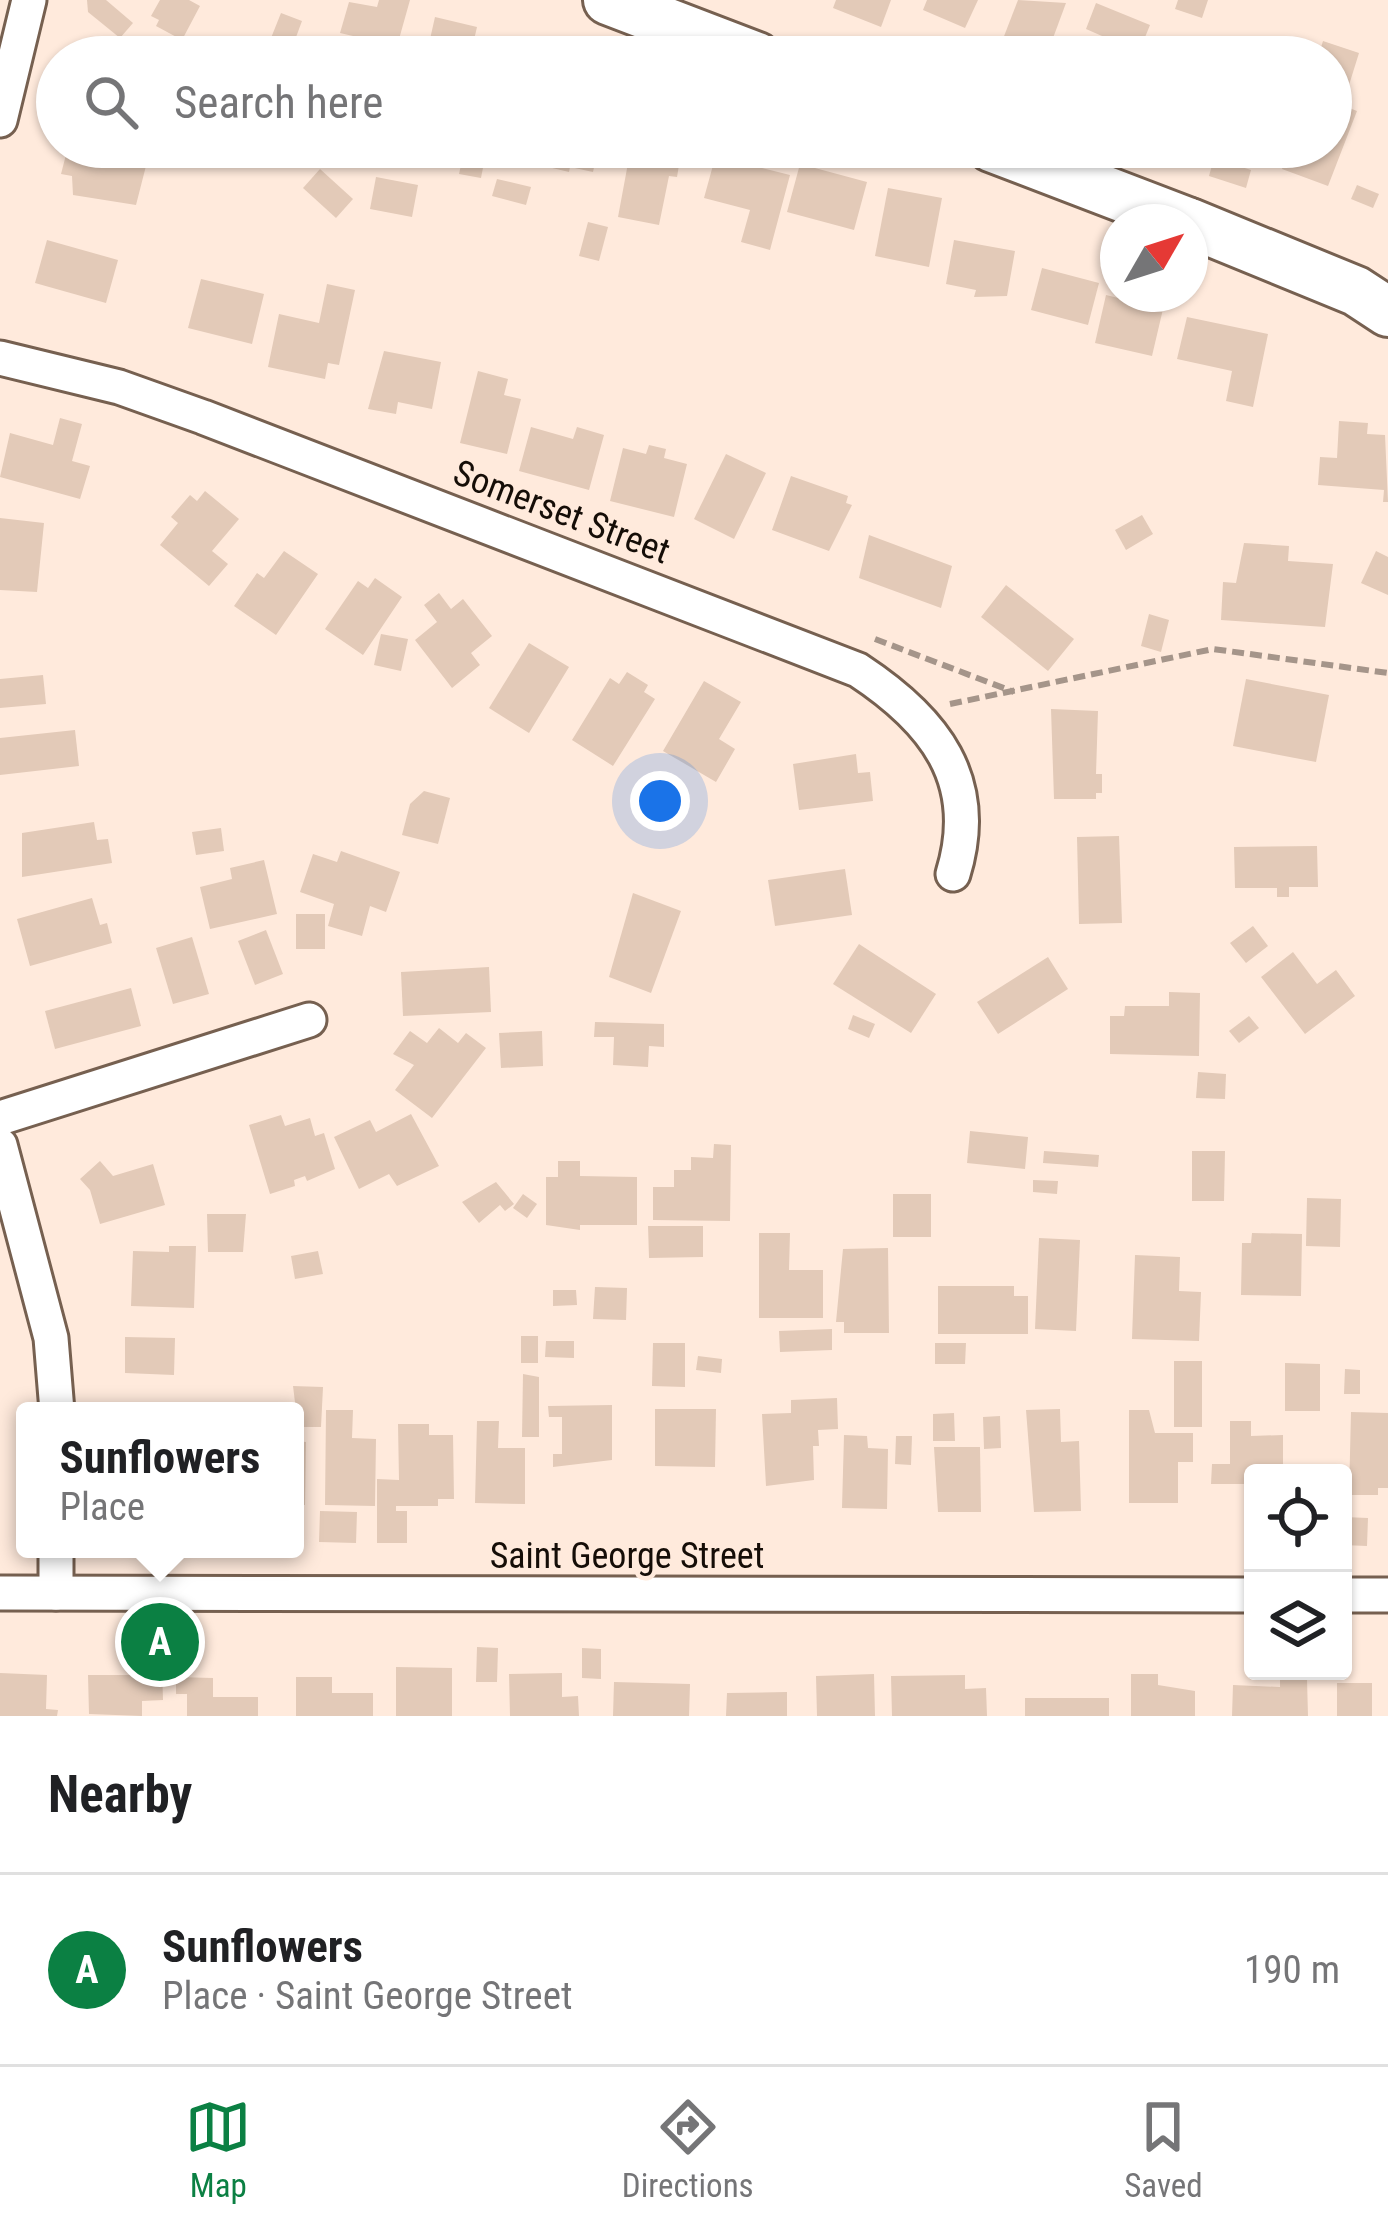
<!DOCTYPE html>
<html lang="en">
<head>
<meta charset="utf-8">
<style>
  :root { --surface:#fff; --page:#f6f6f6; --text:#202124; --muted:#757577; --line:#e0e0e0; --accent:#0b8043 }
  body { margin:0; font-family:"Roboto Condensed",sans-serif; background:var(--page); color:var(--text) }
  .controls { position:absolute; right:36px; bottom:36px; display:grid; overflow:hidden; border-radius:12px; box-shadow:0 3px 9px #0004 }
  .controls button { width:108px; height:108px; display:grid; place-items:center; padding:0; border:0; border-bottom:3px solid var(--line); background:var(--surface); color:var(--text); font:60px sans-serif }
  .compass { position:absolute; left:1100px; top:204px; width:108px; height:108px; border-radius:50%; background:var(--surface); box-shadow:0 3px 9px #0004; rotate:51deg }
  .you { position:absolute; left:660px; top:801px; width:42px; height:42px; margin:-30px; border:9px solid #fff; border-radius:50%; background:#1a73e8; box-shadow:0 0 0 18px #1a73e833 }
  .badge { display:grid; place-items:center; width:78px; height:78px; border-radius:50%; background:var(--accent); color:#fff; font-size:39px; font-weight:700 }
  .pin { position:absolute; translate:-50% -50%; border:6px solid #fff; box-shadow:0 3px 12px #0006 }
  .popup { position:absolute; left:16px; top:1402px; width:288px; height:156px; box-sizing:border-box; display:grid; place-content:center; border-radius:12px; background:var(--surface); filter:drop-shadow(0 3px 9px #0005); font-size:39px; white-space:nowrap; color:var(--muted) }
  .popup b { font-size:45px; color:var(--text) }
  .popup::after { content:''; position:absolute; left:50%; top:100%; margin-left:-24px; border:24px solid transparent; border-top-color:var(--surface) }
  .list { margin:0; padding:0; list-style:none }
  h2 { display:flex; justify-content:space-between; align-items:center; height:156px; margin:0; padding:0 48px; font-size:51px }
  h2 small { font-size:39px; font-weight:400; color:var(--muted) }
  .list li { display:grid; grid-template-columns:78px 1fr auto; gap:36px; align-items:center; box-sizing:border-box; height:192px; padding:0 48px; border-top:3px solid var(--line) }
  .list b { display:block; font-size:45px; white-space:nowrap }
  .list p { margin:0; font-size:39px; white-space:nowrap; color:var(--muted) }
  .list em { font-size:39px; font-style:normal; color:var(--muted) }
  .icon { flex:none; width:66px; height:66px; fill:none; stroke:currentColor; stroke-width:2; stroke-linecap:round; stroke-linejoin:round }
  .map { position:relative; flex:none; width:1388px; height:1716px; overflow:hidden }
  .search { position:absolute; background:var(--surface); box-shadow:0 3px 9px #0004; left:36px; right:36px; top:36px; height:132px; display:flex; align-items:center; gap:30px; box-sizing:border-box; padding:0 42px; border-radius:66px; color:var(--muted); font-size:45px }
  .sheet { height:348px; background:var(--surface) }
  nav { display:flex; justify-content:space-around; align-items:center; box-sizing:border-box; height:168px; border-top:3px solid var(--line); background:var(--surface); font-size:33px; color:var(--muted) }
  nav a { display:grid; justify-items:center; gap:6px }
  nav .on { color:var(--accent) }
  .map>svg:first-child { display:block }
  .building { fill:#e3cab8 }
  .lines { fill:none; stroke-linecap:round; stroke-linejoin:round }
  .street-casing { stroke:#766050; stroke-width:39 }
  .secondary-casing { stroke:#766050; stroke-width:54 }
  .path { stroke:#a5958a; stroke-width:6; stroke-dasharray:12 6; stroke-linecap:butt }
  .street { stroke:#fff; stroke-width:33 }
  .secondary { stroke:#fff; stroke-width:48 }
  .labels { text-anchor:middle; stroke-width:9; stroke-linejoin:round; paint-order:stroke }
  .street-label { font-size:36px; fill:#150d07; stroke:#ffeadc }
</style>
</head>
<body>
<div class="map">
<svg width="1388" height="1716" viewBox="0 0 1388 1716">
  <rect width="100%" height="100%" fill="#ffeadc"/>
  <g class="building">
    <path d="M87,0H106L133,23L120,38L88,12Z"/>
    <path d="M160,0H189L200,6L182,40L156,26L159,20L151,16Z"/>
    <path d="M379,0H410L394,57H347L353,36L340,33L349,2L377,7Z"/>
    <path d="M836,0H891L881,27L833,8Z"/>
    <path d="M927,0H978L965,28L923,10Z"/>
    <path d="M1018,0L1066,3L1046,57L1001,44Z"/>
    <path d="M1178,0H1208L1202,18L1175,9Z"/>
    <path d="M1096,3L1150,25L1137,57H1088L1102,36L1086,29Z"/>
    <path d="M281,13L302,21L289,56L267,48Z"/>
    <path d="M435,17L477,27L470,57H426Z"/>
    <path d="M1176,38L1220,57H1168Z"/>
    <path d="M1323,41L1359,53L1349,85L1331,79V57H1318Z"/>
    <path d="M1331,101L1357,111L1328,186L1282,169L1290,147H1331Z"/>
    <path d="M68,147L147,162L136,205L73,195L72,176L61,174Z"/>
    <path d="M465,147H487L481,178L459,174Z"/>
    <path d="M549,147H617L614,162L596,158L593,172L570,167L569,172L544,166Z"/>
    <path d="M631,147H682L677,177L669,176L659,225L618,217Z"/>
    <path d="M718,147H763L758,167L790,175L770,250L741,242L750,210L704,198Z"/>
    <path d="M1214,158L1251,170L1246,188L1209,176Z"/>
    <path d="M800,164L867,182L854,230L787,212Z"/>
    <path d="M320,169L353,199L336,218L303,188Z"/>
    <path d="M376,177L418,185L412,217L370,209Z"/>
    <path d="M497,179L531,187L526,205L492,196Z"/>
    <path d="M1357,185L1379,194L1373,208L1351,199Z"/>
    <path d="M888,188L942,198L929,267L875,256Z"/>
    <path d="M588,222L608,227L599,261L579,256Z"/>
    <path d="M47,240L118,260L106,303L35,283Z"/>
    <path d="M954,240L1015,251L1007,296L974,297L976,290L946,284Z"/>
    <path d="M1042,268L1099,283L1088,325L1031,310Z"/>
    <path d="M201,279L264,294L252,344L188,328Z"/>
    <path d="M327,284L355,290L339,365L328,363L325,379L268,367L279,314L319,323Z"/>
    <path d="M1106,295L1163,309L1152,356L1095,343Z"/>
    <path d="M1187,317L1268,334L1253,407L1226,401L1232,371L1177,359Z"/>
    <path d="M384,351L441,362L432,409L398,402L396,414L368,409Z"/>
    <path d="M478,371L508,379L504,395L521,399L507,454L460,443Z"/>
    <path d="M60,418L82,424L72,461L90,466L80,499L0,477L10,433L53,445Z"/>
    <path d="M1339,421L1368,423L1367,434L1385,435L1388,502H1383L1384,490L1318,485L1320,457L1337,458Z"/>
    <path d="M531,427L573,439L577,427L604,435L589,490L519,471Z"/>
    <path d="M649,445L666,449L664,458L687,464L674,517L610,501L623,448L646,454Z"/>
    <path d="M726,454L766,473L734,539L694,519Z"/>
    <path d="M791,476L848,496L846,503L852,505L829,551L772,530Z"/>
    <path d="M205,491L239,519L212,551L228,564L209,586L160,545L178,523L171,517L190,495L197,501Z"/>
    <path d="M1142,515L1153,534L1126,550L1115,530Z"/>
    <path d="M0,518L44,523L37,592L0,590Z"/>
    <path d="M869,535L952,566L941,608L859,578Z"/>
    <path d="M1244,543L1289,546L1288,561L1333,564L1325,627L1221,620L1223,582L1236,583Z"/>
    <path d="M284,551L318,574L276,635L234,606L257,573L264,578Z"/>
    <path d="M1376,551L1388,557V595L1361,583Z"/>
    <path d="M375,578L402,597L363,655L325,629L358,581L368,588Z"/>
    <path d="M1006,585L1074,639L1048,671L981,617Z"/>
    <path d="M439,593L451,609L463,599L492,636L471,653L480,665L452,688L415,640L437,622L424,605Z"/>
    <path d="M1149,614L1169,620L1161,652L1141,646Z"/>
    <path d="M381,634L408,639L401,671L374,665Z"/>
    <path d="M529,643L569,667L529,733L489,708Z"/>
    <path d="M627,672L648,685L644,692L655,699L613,766L572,740L610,678L619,684Z"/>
    <path d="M43,675L46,704L0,708V679Z"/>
    <path d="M1246,679L1329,695L1316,762L1233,746Z"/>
    <path d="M704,681L741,702L719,739L735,749L716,782L663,751Z"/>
    <path d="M1051,709L1098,711L1096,774H1102V793H1096V799H1054Z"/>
    <path d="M75,730L79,766L0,775V738Z"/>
    <path d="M856,754L858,773L870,772L873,801L799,810L793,764Z"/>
    <path d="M424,791L450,798L438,844L402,835L410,804Z"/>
    <path d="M94,822L97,840L108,839L112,863L22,877V833Z"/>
    <path d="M221,828L224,851L196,855L192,832Z"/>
    <path d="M1119,836L1122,923L1079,924L1077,837Z"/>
    <path d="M1317,846L1318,887H1289V897H1277V888H1235L1234,847Z"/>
    <path d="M341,851L400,872L386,912L370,906L362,936L328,926L334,904L300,892L313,854L337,862Z"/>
    <path d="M264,860L277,914L210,929L200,887L232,879L230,868Z"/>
    <path d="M845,869L852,915L775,926L768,880Z"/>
    <path d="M633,893L681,911L651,993L609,977Z"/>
    <path d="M92,898L100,925L107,923L112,943L30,966L17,919Z"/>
    <rect x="296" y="914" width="29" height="35"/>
    <path d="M1253,926L1268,946L1246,963L1230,943Z"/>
    <path d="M266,930L283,974L255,985L238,941Z"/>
    <path d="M192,937L209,994L173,1004L156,948Z"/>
    <path d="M859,944L936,994L911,1033L833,984Z"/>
    <path d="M1293,952L1317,984L1336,970L1355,996L1305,1034L1261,977Z"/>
    <path d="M1048,957L1068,989L998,1034L977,1002Z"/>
    <path d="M489,967L491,1012L403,1016L401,972Z"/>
    <path d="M131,988L141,1026L55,1049L45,1011Z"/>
    <path d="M1169,992L1200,993L1199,1056L1110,1054V1016H1124L1125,1006H1169Z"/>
    <path d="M853,1015L875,1024L869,1038L848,1029Z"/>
    <path d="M1249,1016L1259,1028L1239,1043L1229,1031Z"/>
    <path d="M595,1022L664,1024V1047L649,1046L648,1067L613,1065L614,1037H594Z"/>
    <path d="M439,1028L458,1043L466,1033L486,1048L432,1118L395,1090L414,1065L393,1054L410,1031L427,1043Z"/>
    <path d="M542,1031L543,1066L501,1068L499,1033Z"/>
    <path d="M1198,1072L1226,1074L1225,1099L1196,1098Z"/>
    <path d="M411,1114L439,1166L397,1186L389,1174L359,1189L334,1137L370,1120L376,1132Z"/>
    <path d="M281,1115L285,1126L310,1118L315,1136L324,1133L335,1169L307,1181L305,1176L294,1180L295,1186L270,1194L249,1125Z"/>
    <path d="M970,1131L1028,1137L1025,1169L967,1163Z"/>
    <path d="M714,1144L731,1145L730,1221L653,1220V1187H674V1170H691V1157L713,1158Z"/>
    <path d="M1044,1151L1099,1155L1098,1167L1043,1163Z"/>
    <path d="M1192,1151H1225L1224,1201H1192Z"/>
    <path d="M100,1161L113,1176L153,1164L165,1205L100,1224L90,1190L80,1179Z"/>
    <path d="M558,1161H580V1176L637,1177V1225H580V1230L546,1225V1177H558Z"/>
    <path d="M1033,1180L1058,1181L1057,1194L1033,1192Z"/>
    <path d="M496,1182L514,1204L505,1211L500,1205L479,1223L462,1202Z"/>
    <path d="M523,1194L537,1204L527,1218L513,1208Z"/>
    <rect x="893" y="1194" width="38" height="43"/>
    <path d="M1307,1198L1341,1199L1340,1247L1306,1246Z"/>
    <path d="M207,1214H246L243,1252H208Z"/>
    <path d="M648,1226H703V1257L649,1258Z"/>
    <path d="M759,1233H790L789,1270H823V1318H759Z"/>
    <path d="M1252,1233L1302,1234L1301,1296L1241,1295L1242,1243H1251Z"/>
    <path d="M1039,1238L1080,1240L1076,1331L1035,1329Z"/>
    <path d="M169,1246H196L194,1308L131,1306L133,1251L169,1252Z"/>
    <path d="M888,1248L889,1333H844V1322H836L843,1249Z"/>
    <path d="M318,1251L323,1274L295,1279L291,1256Z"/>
    <path d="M1135,1255L1180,1257L1179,1291L1201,1292L1199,1341L1132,1339Z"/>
    <path d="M938,1286H1014V1296H1028V1334H938Z"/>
    <path d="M595,1287L627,1288L626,1320L593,1319Z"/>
    <path d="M553,1290H576L577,1305L553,1306Z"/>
    <path d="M832,1329V1350L780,1352L779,1331Z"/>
    <rect x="521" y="1336" width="17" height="27"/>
    <path d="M125,1337L175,1338L174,1375L125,1373Z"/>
    <path d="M546,1341H574V1358L545,1357Z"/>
    <path d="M653,1343H685V1387L652,1386Z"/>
    <path d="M935,1343H966L965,1364H935Z"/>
    <path d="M698,1356L722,1359L721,1373L696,1370Z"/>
    <rect x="1174" y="1361" width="28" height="66"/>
    <path d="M1285,1363L1320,1364V1411H1285Z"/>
    <path d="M1345,1369L1360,1370V1394H1344Z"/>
    <path d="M523,1374L539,1377V1437H522Z"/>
    <path d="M293,1386L323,1387L321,1427H298Z"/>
    <path d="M837,1398L838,1429L818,1430L819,1446H813L814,1480L766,1486L762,1414L791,1413V1400Z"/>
    <path d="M612,1405V1460L553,1467V1454H562V1417H549L548,1406Z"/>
    <path d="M655,1409H716L715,1467L655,1466Z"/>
    <path d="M1060,1409L1061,1442L1079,1441L1081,1511L1034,1512L1026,1410Z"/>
    <path d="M326,1410H353L352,1438L376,1439L375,1506L325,1505Z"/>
    <path d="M1129,1410H1149L1155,1433H1193V1462H1178V1503H1129Z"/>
    <path d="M1351,1412L1388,1413V1488H1378V1495H1349Z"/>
    <path d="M954,1413L955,1441H933V1414Z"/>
    <path d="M1000,1416L1001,1448L984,1449L983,1417Z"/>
    <path d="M477,1421H499L498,1448H525V1504L475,1503Z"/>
    <path d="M1230,1421H1251V1436L1283,1435V1473H1253V1484H1211L1212,1464H1230Z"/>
    <path d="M398,1424H429V1435H453L454,1499H438V1506H396V1511H407V1543H377V1479L399,1480Z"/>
    <path d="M844,1435L867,1436L868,1448L888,1449L887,1509L842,1508Z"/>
    <path d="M896,1436H912L911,1465L895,1464Z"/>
    <path d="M295,1441L306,1442L305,1505H295Z"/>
    <path d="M934,1447H980L981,1512H938Z"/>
    <path d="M320,1511L357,1512L356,1543L319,1542Z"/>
    <path d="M1344,1517L1368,1518L1367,1546L1343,1545Z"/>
    <path d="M477,1647L498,1648L497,1682H476Z"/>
    <path d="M582,1648L601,1649V1679L582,1678Z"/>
    <path d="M130,1667H162L163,1700L142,1701V1716L89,1714L88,1675H130Z"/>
    <path d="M396,1667L452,1668V1716H396Z"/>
    <path d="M0,1673L47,1675L46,1709L58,1710L57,1716H0Z"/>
    <path d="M562,1673V1697L578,1696L579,1716H510L509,1674Z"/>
    <path d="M874,1674L875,1716H817L816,1676Z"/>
    <path d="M1131,1674H1158V1685L1195,1691V1716H1131Z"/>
    <path d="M965,1675V1689L986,1688L987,1716H892L891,1676Z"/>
    <path d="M176,1677L213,1678V1697H258V1716H187V1694H176Z"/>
    <path d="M296,1677H332V1693H373V1716H296Z"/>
    <path d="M1280,1679H1307L1308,1716H1232L1233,1685L1280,1687Z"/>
    <path d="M614,1682L690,1684L689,1716H613Z"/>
    <rect x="1337" y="1683" width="35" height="33"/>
    <path d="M787,1692V1716H726L727,1693Z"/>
    <rect x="1025" y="1698" width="84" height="18"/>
  </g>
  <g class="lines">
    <g class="street-casing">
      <g id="street">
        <path d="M0,120L29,0"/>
        <path d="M0,358L119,387L203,417L858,670C934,720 982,780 953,874"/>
        <path d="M0,1118L309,1020"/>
        <path d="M0,1145L51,1338L57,1411"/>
        <path d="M0,1593L1253,1595"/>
        <path d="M56,1593V1549"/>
        <path d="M1343,1595H1388"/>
      </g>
    </g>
    <g class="secondary-casing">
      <g id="secondary">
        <path d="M608,0L757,57"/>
        <path d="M991,147L1187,222"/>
        <path d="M1190,223L1356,291L1388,312"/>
      </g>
    </g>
    <g class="path">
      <path d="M875,639L1014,692"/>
      <path d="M950,704L1213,649L1388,673"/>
    </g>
    <use href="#street" class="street"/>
    <use href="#secondary" class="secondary"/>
  </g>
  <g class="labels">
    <g class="street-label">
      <text transform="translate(562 511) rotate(21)" y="13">Somerset Street</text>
      <text x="627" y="1568">Saint George Street</text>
    </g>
  </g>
</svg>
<div class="controls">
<button><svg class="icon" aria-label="locate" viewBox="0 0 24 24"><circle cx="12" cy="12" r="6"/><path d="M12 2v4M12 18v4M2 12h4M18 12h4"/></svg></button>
<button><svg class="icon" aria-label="layers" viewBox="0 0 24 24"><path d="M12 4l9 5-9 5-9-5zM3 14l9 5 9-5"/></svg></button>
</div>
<svg class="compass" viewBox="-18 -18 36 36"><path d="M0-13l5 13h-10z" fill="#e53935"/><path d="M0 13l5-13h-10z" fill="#757577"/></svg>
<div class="you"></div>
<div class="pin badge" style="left:160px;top:1642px">A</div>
<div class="popup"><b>Sunflowers</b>Place</div>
<div class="search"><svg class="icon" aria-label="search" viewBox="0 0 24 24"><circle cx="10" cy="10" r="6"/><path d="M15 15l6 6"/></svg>Search here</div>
</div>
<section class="sheet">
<h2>Nearby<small></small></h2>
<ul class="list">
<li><span class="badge">A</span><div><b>Sunflowers</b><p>Place · Saint George Street</p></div><em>190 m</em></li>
</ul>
</section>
<nav>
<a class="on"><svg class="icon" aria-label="map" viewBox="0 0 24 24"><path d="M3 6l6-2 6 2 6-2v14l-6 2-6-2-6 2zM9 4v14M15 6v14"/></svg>Map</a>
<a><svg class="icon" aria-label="directions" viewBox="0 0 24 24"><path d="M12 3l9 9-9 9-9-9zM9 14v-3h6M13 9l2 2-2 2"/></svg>Directions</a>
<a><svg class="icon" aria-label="saved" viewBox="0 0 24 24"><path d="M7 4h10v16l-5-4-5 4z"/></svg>Saved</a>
</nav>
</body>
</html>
